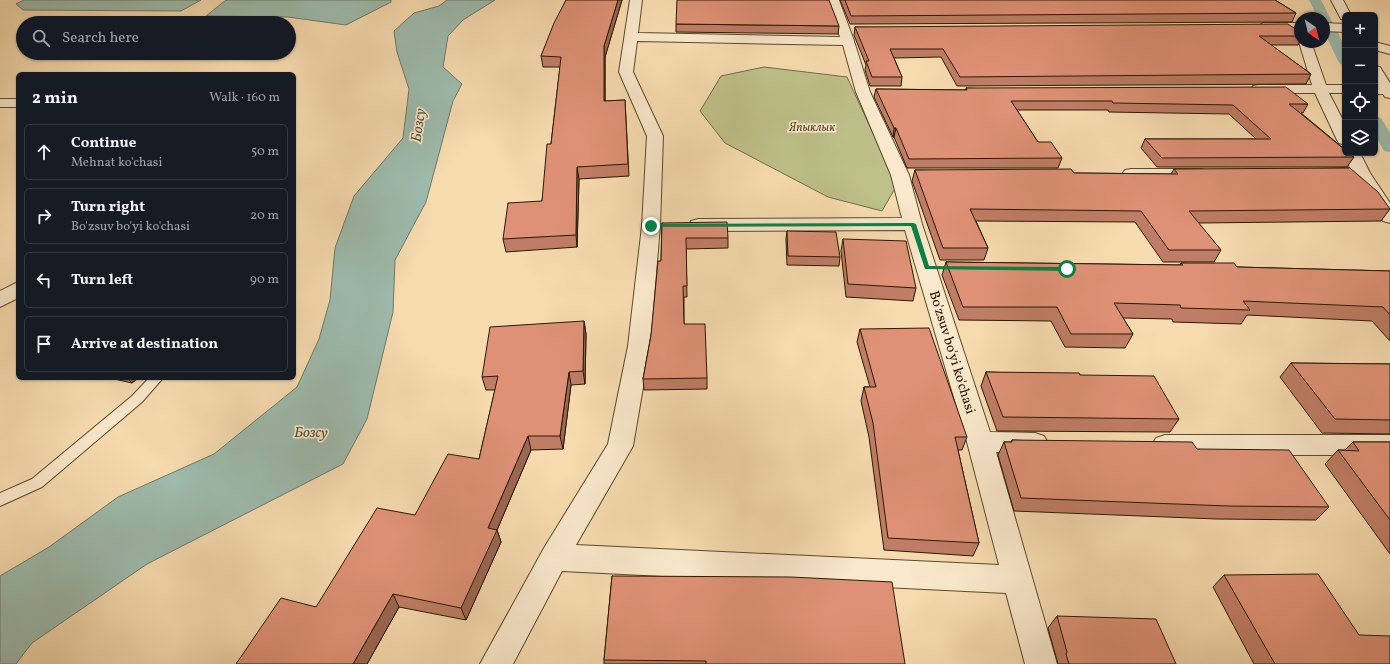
<!DOCTYPE html>
<html lang="en">
<head>
<meta charset="utf-8">
<style>
  :root { --surface:#171b24; --page:#20242c; --text:#f1f3f6; --muted:#9ea1a6; --line:#363941 }
  body { margin:0; font-family:Vollkorn,serif; background:var(--page); color:var(--text) }
  .controls { position:absolute; right:12px; top:12px; display:grid; overflow:hidden; border-radius:6px; box-shadow:0 1px 3px #0004 }
  .controls button { width:36px; height:36px; display:grid; place-items:center; padding:0; border:0; border-bottom:1px solid var(--line); background:var(--surface); color:var(--text); font:20px sans-serif }
  .compass { position:absolute; left:1294px; top:12px; width:36px; height:36px; border-radius:50%; background:var(--surface); box-shadow:0 1px 3px #0004; rotate:145deg }
  .stop { position:absolute; width:12px; height:12px; margin:-9px; border:3px solid #0b8043; border-radius:50%; background:#fff }
  .stop.end { background:#0b8043; border-color:#fff; box-shadow:0 1px 4px #0008 }
  .list { margin:0; padding:0; list-style:none }
  h2 { display:flex; justify-content:space-between; align-items:center; height:52px; margin:0; padding:0 16px; font-size:17px }
  h2 small { font-size:13px; font-weight:400; color:var(--muted) }
  .list li { display:grid; grid-template-columns:26px 1fr auto; gap:12px; align-items:center; box-sizing:border-box; height:56px; margin:0 8px 8px; padding:0 8px; border:1px solid var(--line); border-radius:6px }
  .list b { display:block; font-size:15px; white-space:nowrap }
  .list p { margin:0; font-size:13px; white-space:nowrap; color:var(--muted) }
  .list em { font-size:13px; font-style:normal; color:var(--muted) }
  .icon { flex:none; width:22px; height:22px; fill:none; stroke:currentColor; stroke-width:2; stroke-linecap:round; stroke-linejoin:round }
  .map { position:relative; flex:none; width:1390px; height:664px; overflow:hidden }
  .search { position:absolute; background:var(--surface); box-shadow:0 1px 3px #0004; left:16px; top:16px; width:280px; height:44px; display:flex; align-items:center; gap:10px; box-sizing:border-box; padding:0 14px; border-radius:22px; color:var(--muted); font-size:15px }
  .panel { position:absolute; background:var(--surface); box-shadow:0 1px 3px #0004; left:16px; top:72px; width:280px; height:308px; border-radius:6px }
  .map>svg:first-child { display:block }
  .green { fill:#bec089; stroke:#746c46 }
  .water { fill:#9dbbad; stroke:#6f7a69 }
  .lines { fill:none; stroke-linecap:round; stroke-linejoin:round }
  .canal { fill:#9dbbad; fill-rule:evenodd }
  .service-casing { stroke:#5c492d; stroke-width:2 }
  .minor-casing { stroke:#5c492d; stroke-width:2 }
  .tertiary-casing { stroke:#5c492d; stroke-width:2 }
  .service { fill:#f9e8cb; fill-rule:evenodd }
  .minor { fill:#f9e8cb; fill-rule:evenodd }
  .tertiary { fill:#f9e8cb; fill-rule:evenodd }
  .wall { fill:#bf7d65; stroke:#291802 }
  .shaded-wall { fill:#9b6653; stroke:#291802 }
  .building { fill:#de9176; stroke:#291802 }
  .route { fill:#0b8043 }
  .labels { text-anchor:middle; stroke-width:3.5; stroke-linejoin:round; paint-order:stroke }
  .far-park-label { font-size:12px; font-style:italic; fill:#564a2a; stroke:#f9e8cb }
  .street-label { font-size:14px; fill:#291802; stroke:#f9e8cb }
  .water-label { font-size:15px; font-style:italic; fill:#52513e; stroke:#f9e8cb }
</style>
</head>
<body>
<div class="map">
<svg width="1390" height="664" viewBox="0 0 1390 664">
  <rect width="100%" height="100%" fill="#f6dbaf"/>
  <filter id="stains"><feTurbulence type="fractalNoise" baseFrequency=".005" numOctaves="4"/><feColorMatrix values="0 0 0 0 .2 0 0 0 0 .09 0 0 0 0 .02 0 0 0 .5 -.17"/></filter>
  <radialGradient id="worn" r=".72"><stop offset=".6" stop-color="#630" stop-opacity="0"/><stop offset="1" stop-color="#630" stop-opacity=".3"/></radialGradient>
  <path class="green" d="M764,67L847,77L897,185L882,211L828,197L725,143L700,111L721,76Z"/>
  <g class="water">
    <path d="M24,0H201L181,11L23,10L16,4Z"/>
    <path d="M226,0H391V2L346,25L288,17L206,16Z"/>
    <path d="M447,0H495L463,20L448,36L443,67L462,84L453,101L426,202L395,260L393,312L367,419L343,464L147,564L32,643L16,664H0V576L49,547L118,497L214,454L297,387L319,339L330,300L335,248L354,196L403,138L409,89L397,52L394,31L414,13L439,6Z"/>
  </g>
  <g class="lines">
    <g class="canal">
      <path d="M1309,0H1321L1345,47V65L1340,64L1338,61L1324,31V18H1318Z"/>
      <path d="M1375,116L1381,118L1390,133V152L1384,151L1375,135Z"/>
    </g>
    <g class="service-casing">
      <path id="service" d="M149,378H163L142,402L42,487L0,506V493L32,479L132,396Z"/>
    </g>
    <g class="minor-casing">
      <g id="minor">
        <path d="M630,0H642L638,33L840,37L827,0H839L854,41L870,92L909,175L922,224L990,432L1035,433L1044,436L1048,443L1044,450L1035,453L996,452L1057,664H1025L1006,593L562,571L513,664H480L544,548L608,444L628,346L642,226L647,136L619,72ZM637,41L843,45L856,92L891,175L902,218L698,219L691,221L689,225L691,229L698,231L905,230L967,442L999,565L576,545L633,446L650,346L660,226L663,136L633,72Z"/>
        <path d="M1263,23H1300V31L1259,30L1257,27Z"/>
        <path d="M1324,23L1345,24V32L1324,31Z"/>
        <path d="M1300,40V42H1311L1326,85H1345V93H1329L1345,124V145L1339,143L1337,140L1315,93H1258L1253,92L1251,89L1253,86L1258,85H1312L1299,42Z"/>
        <path d="M1375,42L1390,46V54L1375,50Z"/>
        <rect x="1375" y="86" width="15" height="8"/>
        <rect x="0" y="99" width="18" height="8"/>
        <path d="M1345,151V153H1360L1370,173L1390,203V223L1383,221L1356,178L1321,177L1318,173L1321,169L1350,168L1344,153Z"/>
        <path d="M1131,169H1200L1206,170L1209,174L1206,178L1200,179L1125,178L1122,174L1125,170Z"/>
        <path d="M18,282V298L0,307V291Z"/>
        <path d="M1165,435H1390V455H1165L1156,452L1152,445L1156,438Z"/>
      </g>
    </g>
    <g class="tertiary-casing">
      <g id="tertiary">
        <path d="M1331,0H1343L1351,15H1345V20L1341,19Z"/>
        <path d="M1375,66L1380,67L1390,83V98L1385,97L1375,81Z"/>
      </g>
    </g>
    <use href="#service" class="service"/>
    <use href="#minor" class="minor"/>
    <use href="#tertiary" class="tertiary"/>
  </g>
  <g class="wall">
    <path d="M566,0H622L605,57V101L625,100L629,176L579,179L577,247L506,252L503,239L542,201L551,144L560,67H543L541,56Z"/>
    <path d="M840,0H1275L1296,13L1292,22L850,24Z"/>
    <path d="M676,24L839,26L838,34L676,32Z"/>
    <path d="M855,27L1300,32V41L1298,45H1271L1311,74L1306,84L957,86L941,57L894,58L902,77L901,86H870L865,70L866,65L854,35Z"/>
    <path d="M966,88L1308,104L1303,113H1301L1354,157L1347,167H1157L1141,148L1145,139H1256L1229,114L1109,112L1108,110H1017L1038,142L1062,158L1058,168H907L894,137H893L874,97L876,89L966,90Z"/>
    <path d="M1174,169L1390,209L1381,221L1198,223L1221,250L1214,262H1163L1135,222L976,221L988,248L984,260H940L912,181L915,170L1074,173L1171,174Z"/>
    <path d="M662,223L728,238V248L686,249L687,297H684V324L707,378V389L644,390L643,379L651,335L661,261Z"/>
    <path d="M787,231L840,257L839,266L787,265L786,239Z"/>
    <path d="M843,239L916,288L913,301L846,297L841,251Z"/>
    <path d="M946,262L1180,265L1181,263L1237,267L1390,271V341L1372,321L1247,315L1241,324L1173,322L1172,319L1123,318L1133,334L1125,348L1065,347L1051,321L959,320L942,275Z"/>
    <path d="M584,321L586,334L585,384L571,385L563,449L531,450L497,530L501,542L466,620L399,607L367,664H236L316,607L415,515L479,459L495,390H486L482,377Z"/>
    <path d="M860,329L967,437L962,450H958L979,543L973,556L884,550L869,437L861,401L864,387H870L857,342Z"/>
    <path d="M1291,363L1390,364V434L1322,433L1280,377Z"/>
    <path d="M986,372L1080,375L1179,419L1170,432L997,431L981,386Z"/>
    <path d="M110,378H138L132,383Z"/>
    <path d="M1012,440L1197,449L1329,507L1316,520L1217,519L1014,511L998,455L1004,442H1011Z"/>
    <path d="M1353,442H1390V554L1325,464L1338,450H1345Z"/>
    <path d="M1224,575L1359,635L1390,664H1254L1213,587Z"/>
    <path d="M612,576L905,664H604V660Z"/>
    <path d="M1057,616L1176,664H1058L1048,628Z"/>
  </g>
  <g class="shaded-wall">
    <path d="M618,0H622L605,57V112L604,101V46Z"/>
    <path d="M894,128H896L894,137H893Z"/>
    <path d="M577,167L579,179L577,247L576,235Z"/>
    <path d="M584,321L586,334L585,384L583,371Z"/>
    <path d="M569,372L571,385L563,449L560,436Z"/>
    <path d="M127,378H138L132,383Z"/>
    <path d="M528,436L531,450L497,530L501,542L466,620L461,608L488,528Z"/>
    <path d="M393,594L399,607L367,664H353Z"/>
  </g>
  <g class="building">
    <path d="M566,0H618L604,46V101L625,100L628,164L577,167L576,235L503,239L508,203L542,201L547,144H551L561,57L541,56L554,23Z"/>
    <path d="M677,0H829L839,26L676,24Z"/>
    <path d="M845,0H1275L1296,13L851,16Z"/>
    <path d="M1288,24L1300,32V36H1259L1311,74L960,77L943,49H890L902,77H872L866,61H869L855,27Z"/>
    <path d="M1286,87L1308,104H1289L1345,150V153H1349L1354,157L1162,158L1145,139H1271L1233,105L1113,103L1112,101H1011L1038,142H1051L1062,158L909,159L896,128H894L876,89L967,90L966,88Z"/>
    <path d="M1350,168L1378,192L1390,209L1189,211L1221,250H1169L1141,211L970,209L988,248H943L915,170L1071,169L1074,173L1178,174L1174,169Z"/>
    <path d="M727,222L728,238H686L687,286H683L684,324H705L707,378L643,379L651,335L658,261H661L662,223Z"/>
    <path d="M787,231L836,232L840,257L788,256Z"/>
    <path d="M843,239L906,241L916,288L848,284Z"/>
    <path d="M946,262L1183,265L1181,263H1234L1237,267L1390,271V315L1383,307L1243,301L1250,310L1181,308L1180,305L1114,303L1133,334H1071L1057,307H963Z"/>
    <path d="M584,321L583,371L569,372L560,436H528L488,528L497,530L461,608L393,594L353,664H236L281,598L316,607L377,508L415,515L448,454L479,459L498,376L482,377L490,327Z"/>
    <path d="M929,328L967,437H955L979,543L888,538L873,423L864,387H876L860,329Z"/>
    <path d="M1291,363L1390,364V420L1335,419Z"/>
    <path d="M986,372L1079,373L1080,375L1154,376L1179,419L1003,417Z"/>
    <path d="M1012,440L1192,442L1197,449L1289,450L1329,507L1228,506L1021,498L1004,442H1012Z"/>
    <path d="M1353,442H1390V520L1338,450L1359,451Z"/>
    <path d="M1318,574L1359,635L1390,636V664H1275L1224,575Z"/>
    <path d="M612,576L791,577L892,582L905,664H706V661L604,660Z"/>
    <path d="M1057,616L1156,619L1176,664H1069L1066,654L1067,652Z"/>
  </g>
  <path class="route" d="M913,223L916,224L929,266L1067,267L1070,269L1067,271L925,269L911,226L651,227L648,226L651,224Z"/>
  <g class="labels">
    <g class="far-park-label">
      <text x="812" y="131">Япыклык</text>
    </g>
    <g class="street-label">
      <text transform="translate(953 352) rotate(73)" y="5">Bo'zsuv bo'yi ko'chasi</text>
    </g>
    <g class="water-label">
      <text transform="translate(418 125) rotate(-82)" y="5">Бозсу</text>
      <text x="311" y="437">Бозсу</text>
    </g>
  </g>
  <rect width="100%" height="100%" filter="url(#stains)"/>
  <rect width="100%" height="100%" fill="url(#worn)"/>
</svg>
<div class="controls">
<button>+</button>
<button>−</button>
<button><svg class="icon" aria-label="locate" viewBox="0 0 24 24"><circle cx="12" cy="12" r="6"/><path d="M12 2v4M12 18v4M2 12h4M18 12h4"/></svg></button>
<button><svg class="icon" aria-label="layers" viewBox="0 0 24 24"><path d="M12 4l9 5-9 5-9-5zM3 14l9 5 9-5"/></svg></button>
</div>
<svg class="compass" viewBox="-18 -18 36 36"><path d="M0-13l5 13h-10z" fill="#e53935"/><path d="M0 13l5-13h-10z" fill="#9ea1a6"/></svg>
<div class="stop" style="left:1067px;top:269px"></div>
<div class="stop end" style="left:651px;top:226px"></div>
<div class="search"><svg class="icon" aria-label="search" viewBox="0 0 24 24"><circle cx="10" cy="10" r="6"/><path d="M15 15l6 6"/></svg>Search here</div>
<section class="panel">
<h2>2 min<small>Walk · 160 m</small></h2>
<ul class="list">
<li><svg class="icon" aria-label="ahead" viewBox="0 0 24 24"><path d="M12 20V5M6 11l6-6 6 6"/></svg><div><b>Continue</b><p>Mehnat ko'chasi</p></div><em>50 m</em></li>
<li><svg class="icon" aria-label="right" viewBox="0 0 24 24"><path d="M7 20v-9h11M14 6l5 5-5 5"/></svg><div><b>Turn right</b><p>Bo'zsuv bo'yi ko'chasi</p></div><em>20 m</em></li>
<li><svg class="icon" aria-label="left" viewBox="0 0 24 24"><path d="M17 20v-9H6M10 6l-5 5 5 5"/></svg><div><b>Turn left</b></div><em>90 m</em></li>
<li><svg class="icon" aria-label="arrive" viewBox="0 0 24 24"><path d="M6 21V4h12l-3 4 3 4H6"/></svg><div><b>Arrive at destination</b></div></li>
</ul>
</section>
</div>
</body>
</html>
